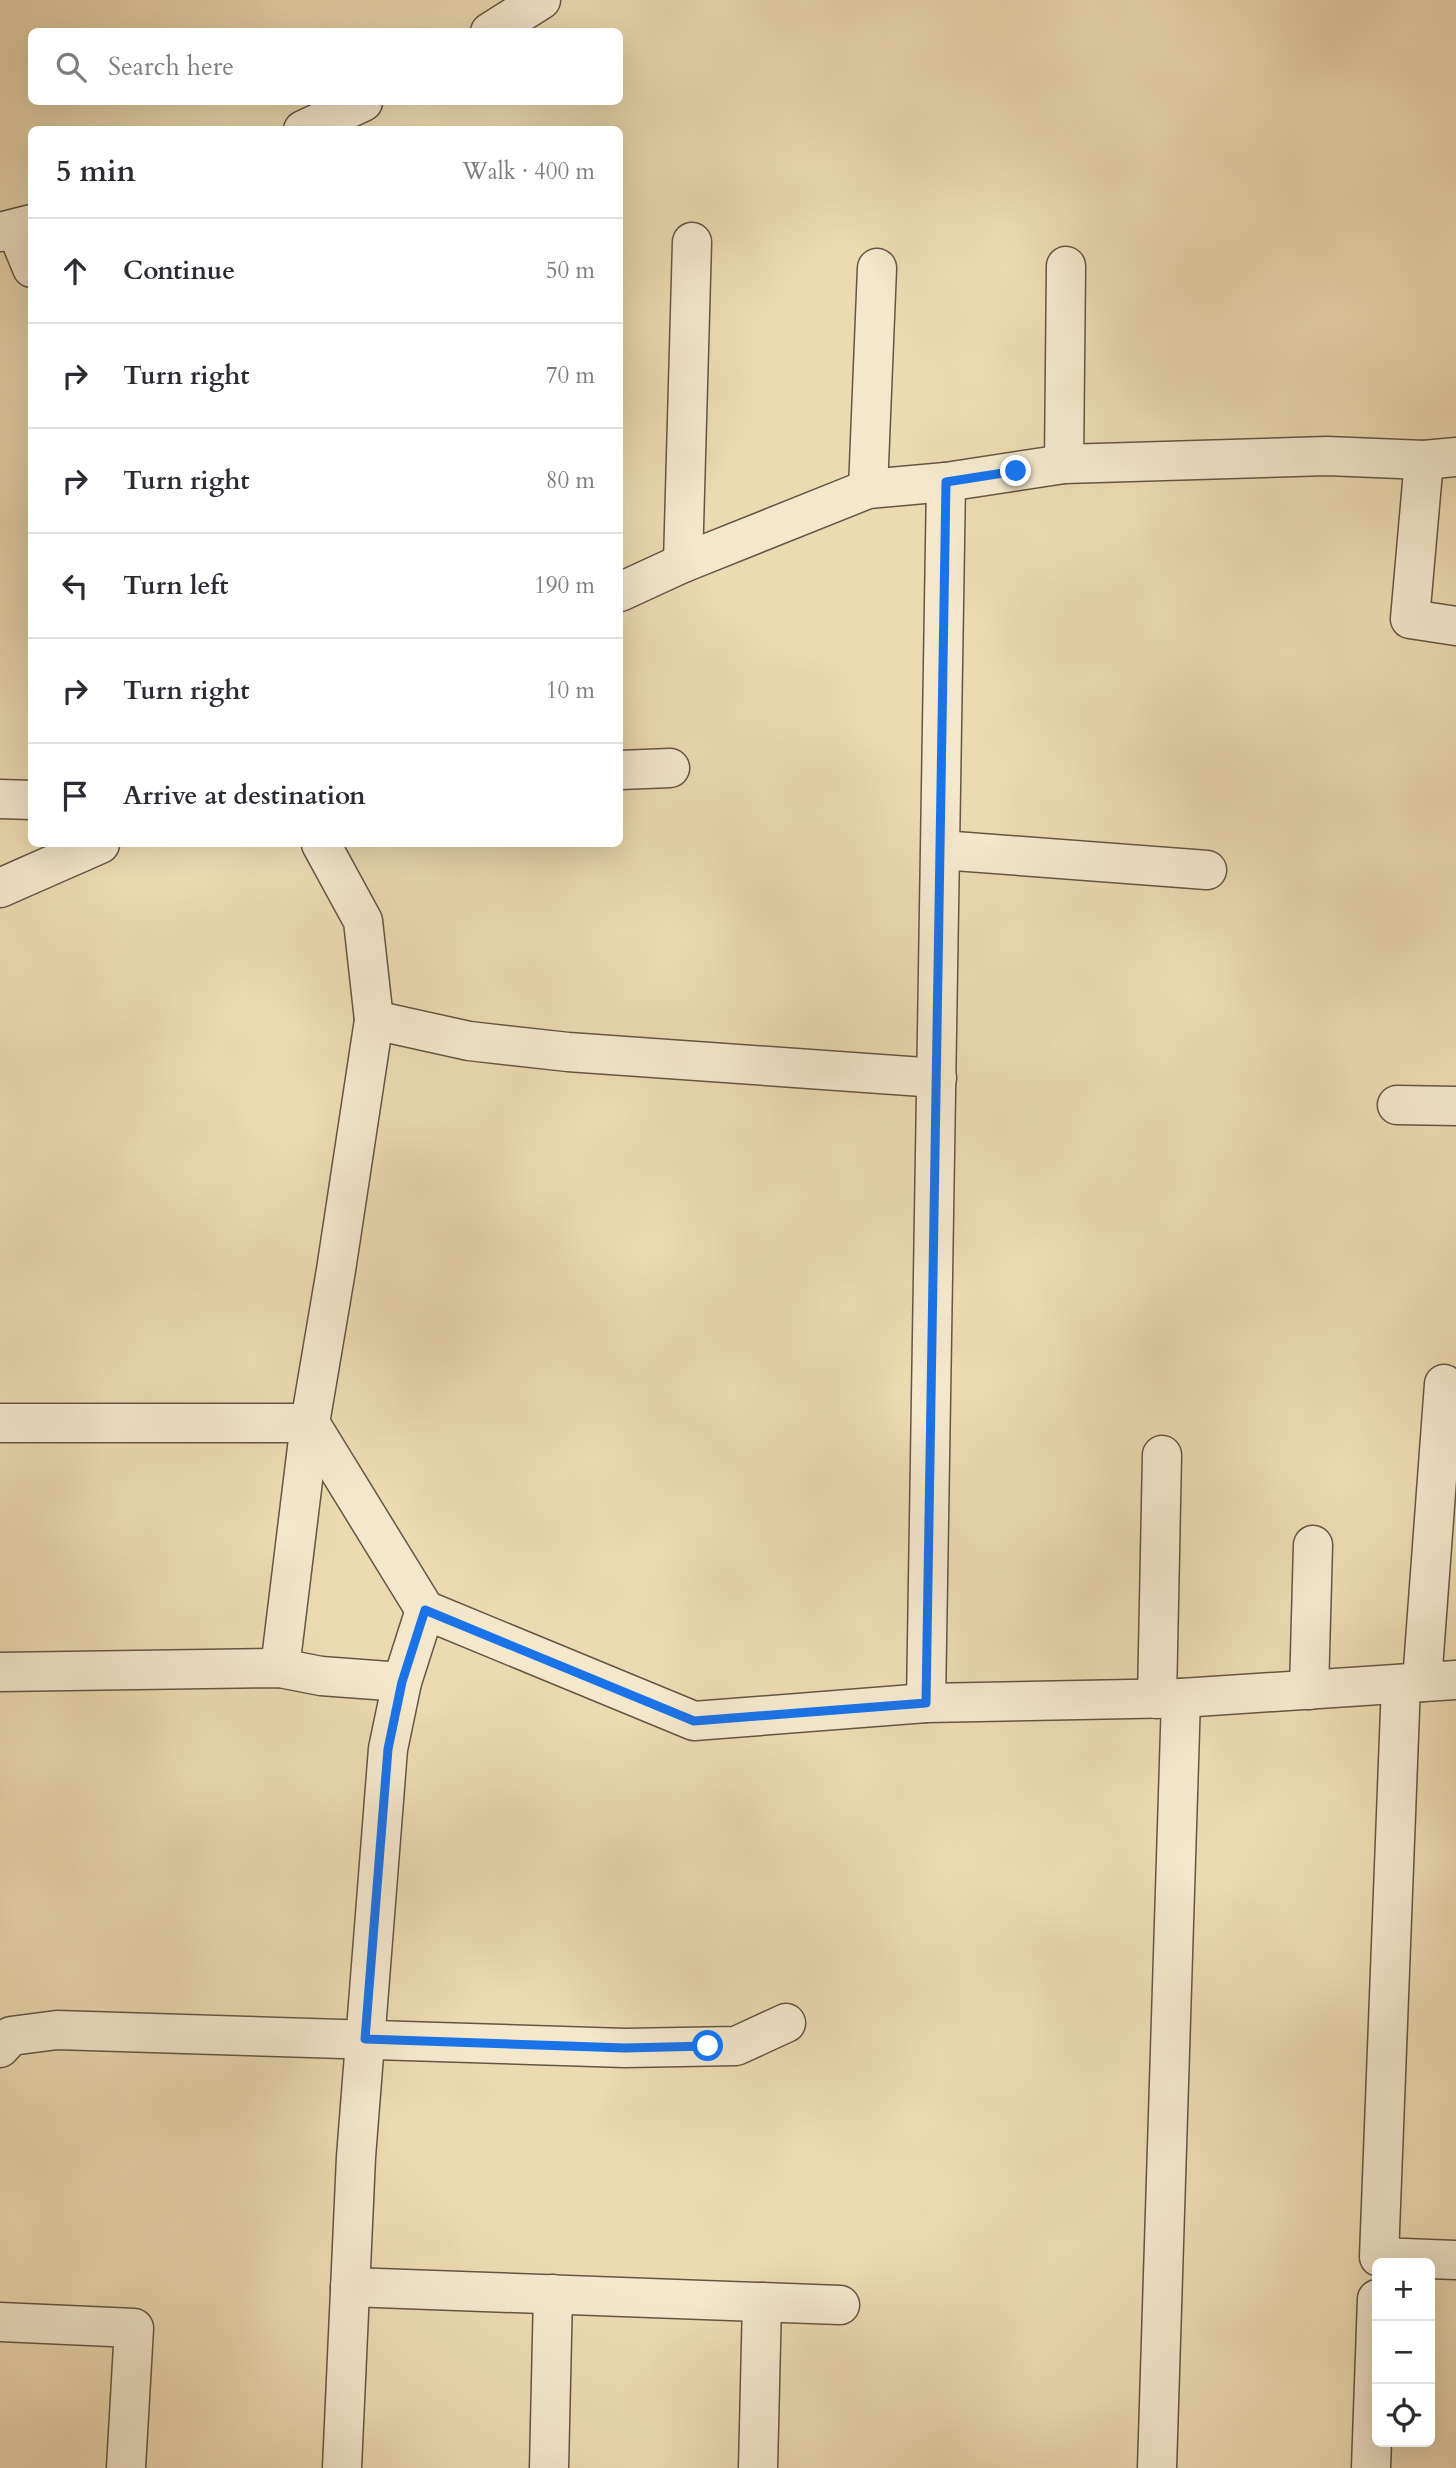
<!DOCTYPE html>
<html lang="en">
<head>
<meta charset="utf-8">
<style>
  :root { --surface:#fff; --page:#f7f7f7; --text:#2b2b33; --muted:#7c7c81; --line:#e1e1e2 }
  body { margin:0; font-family:Cardo,serif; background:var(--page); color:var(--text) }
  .controls { position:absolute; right:21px; bottom:21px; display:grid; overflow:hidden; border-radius:10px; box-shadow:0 7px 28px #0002 }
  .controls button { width:63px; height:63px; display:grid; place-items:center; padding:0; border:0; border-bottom:2px solid var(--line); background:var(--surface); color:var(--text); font:35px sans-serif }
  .stop { position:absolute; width:21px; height:21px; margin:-16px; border:5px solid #1a73e8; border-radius:50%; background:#fff }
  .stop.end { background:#1a73e8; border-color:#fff; box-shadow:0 2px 7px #0008 }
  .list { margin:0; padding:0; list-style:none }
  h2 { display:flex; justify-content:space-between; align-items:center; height:91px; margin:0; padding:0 28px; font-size:30px }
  h2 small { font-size:23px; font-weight:400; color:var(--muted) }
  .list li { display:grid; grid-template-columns:46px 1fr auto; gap:21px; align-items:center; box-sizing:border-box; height:105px; padding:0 28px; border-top:2px solid var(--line) }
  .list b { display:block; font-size:26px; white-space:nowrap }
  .list em { font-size:23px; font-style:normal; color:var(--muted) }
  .icon { flex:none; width:38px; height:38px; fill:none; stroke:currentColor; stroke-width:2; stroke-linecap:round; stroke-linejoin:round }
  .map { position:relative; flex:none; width:1456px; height:2468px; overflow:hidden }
  .search { position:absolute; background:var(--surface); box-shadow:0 7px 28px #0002; left:28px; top:28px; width:595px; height:77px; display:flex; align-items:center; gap:18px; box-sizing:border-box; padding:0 24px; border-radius:10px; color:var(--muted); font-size:26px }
  .panel { position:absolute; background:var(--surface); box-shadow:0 7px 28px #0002; left:28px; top:126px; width:595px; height:721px; border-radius:10px }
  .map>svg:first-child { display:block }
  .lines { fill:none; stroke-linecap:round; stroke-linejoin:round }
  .minor-casing { stroke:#645646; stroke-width:41 }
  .tertiary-casing { stroke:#645646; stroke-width:41 }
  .minor { stroke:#f3e7cc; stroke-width:38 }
  .tertiary { stroke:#f3e7cc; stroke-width:38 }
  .route { stroke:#1a73e8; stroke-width:9 }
</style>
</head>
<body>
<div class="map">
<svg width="1456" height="2468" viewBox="0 0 1456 2468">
  <rect width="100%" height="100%" fill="#ecdab1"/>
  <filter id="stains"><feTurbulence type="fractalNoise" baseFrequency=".00286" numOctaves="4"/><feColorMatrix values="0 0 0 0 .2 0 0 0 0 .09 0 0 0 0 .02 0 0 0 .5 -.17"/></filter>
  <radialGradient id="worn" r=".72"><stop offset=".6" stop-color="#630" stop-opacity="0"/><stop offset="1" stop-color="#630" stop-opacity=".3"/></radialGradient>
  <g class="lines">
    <g class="minor-casing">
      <g id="minor">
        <path d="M16,229L32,268"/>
        <path d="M1424,460L1410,619L1456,626"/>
        <path d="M1064,464L1066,266"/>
        <path d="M868,489L877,268"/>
        <path d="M683,563L692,242"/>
        <path d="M620,592L683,563L868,489L946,482L1064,464L1327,456L1424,460L1456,457"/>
        <path d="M620,770L670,768"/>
        <path d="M0,799L32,800"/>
        <path d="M321,844L363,921L374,1020L336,1270L310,1423L425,1610L694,1721L926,1703L1181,1698L1456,1680"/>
        <path d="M941,850L1207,870"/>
        <path d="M0,888L100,844"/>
        <path d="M374,1020L469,1041L568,1052L937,1078"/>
        <path d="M1397,1105L1456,1106"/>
        <path d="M0,1423H310L280,1668"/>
        <path d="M0,1672L280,1668L321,1676L402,1682"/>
        <path d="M1422,1682L1444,1384"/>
        <path d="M1401,1684L1379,2257L1456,2260"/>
        <path d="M1309,1690L1313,1545"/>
        <path d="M1157,1699L1162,1455"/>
        <path d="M926,1703L946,482"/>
        <path d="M0,2048L11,2036L57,2030L625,2048L736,2046L786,2023"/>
        <path d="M350,2287L840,2305"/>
        <path d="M0,2322L134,2328L126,2468"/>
        <path d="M342,2468L356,2157L388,1749L402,1682L425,1610"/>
        <path d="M549,2468L553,2294"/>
        <path d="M758,2468L762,2302"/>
        <path d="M1157,2468L1181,1698"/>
        <path d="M1371,2468L1377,2299"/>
      </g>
    </g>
    <g class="tertiary-casing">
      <g id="tertiary">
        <path d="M490,32L541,0"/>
        <path d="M303,130L363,102"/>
        <path d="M0,232L32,224"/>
      </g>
    </g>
    <use href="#minor" class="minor"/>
    <use href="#tertiary" class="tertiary"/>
  </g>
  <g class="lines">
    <path class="route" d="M708,2046L625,2048L365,2039L388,1749L402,1682L425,1610L694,1721L926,1703L946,482L1016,471"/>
  </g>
  <rect width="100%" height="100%" filter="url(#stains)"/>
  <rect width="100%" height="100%" fill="url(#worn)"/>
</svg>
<div class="controls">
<button>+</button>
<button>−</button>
<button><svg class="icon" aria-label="locate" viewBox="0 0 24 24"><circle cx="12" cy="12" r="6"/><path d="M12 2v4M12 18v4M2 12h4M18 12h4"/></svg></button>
</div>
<div class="stop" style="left:708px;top:2046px"></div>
<div class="stop end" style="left:1016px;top:471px"></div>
<div class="search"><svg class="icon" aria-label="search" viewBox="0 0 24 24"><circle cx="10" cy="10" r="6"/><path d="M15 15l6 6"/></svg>Search here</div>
<section class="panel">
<h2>5 min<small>Walk · 400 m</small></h2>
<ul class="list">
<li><svg class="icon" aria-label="ahead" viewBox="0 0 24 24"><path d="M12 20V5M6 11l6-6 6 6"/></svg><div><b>Continue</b></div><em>50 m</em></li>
<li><svg class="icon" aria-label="right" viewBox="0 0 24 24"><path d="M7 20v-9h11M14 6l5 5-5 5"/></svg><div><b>Turn right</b></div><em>70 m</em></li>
<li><svg class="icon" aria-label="right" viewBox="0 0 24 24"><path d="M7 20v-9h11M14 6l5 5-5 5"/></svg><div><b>Turn right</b></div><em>80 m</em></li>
<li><svg class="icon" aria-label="left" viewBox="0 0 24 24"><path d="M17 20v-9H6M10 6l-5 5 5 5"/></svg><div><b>Turn left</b></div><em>190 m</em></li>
<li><svg class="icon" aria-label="right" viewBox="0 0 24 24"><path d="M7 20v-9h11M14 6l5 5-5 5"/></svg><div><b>Turn right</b></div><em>10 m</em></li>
<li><svg class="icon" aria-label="arrive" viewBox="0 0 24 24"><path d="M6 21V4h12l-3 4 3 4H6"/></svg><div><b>Arrive at destination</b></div></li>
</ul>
</section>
</div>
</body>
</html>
